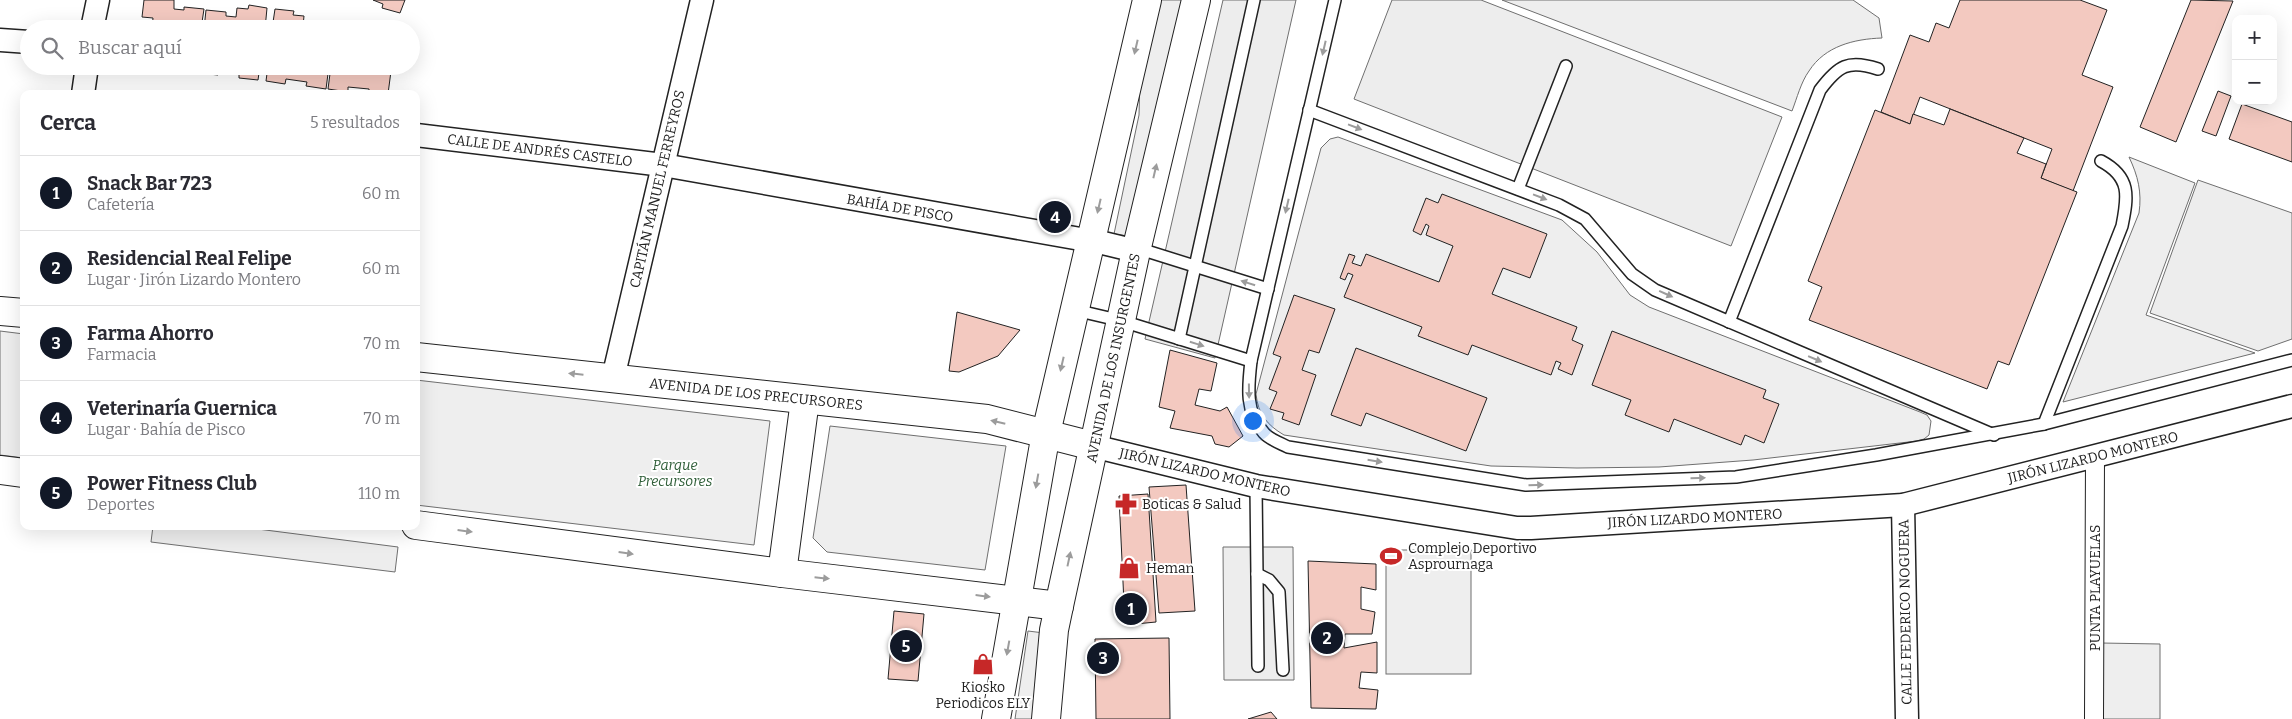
<!DOCTYPE html>
<html lang="es">
<head>
<meta charset="utf-8">
<style>
  :root { --surface:#fff; --page:#f2f2f3; --text:#2b2b33; --muted:#7c7c81; --line:#e1e1e2; --accent:#111827 }
  body { margin:0; font-family:Bitter,serif; background:var(--page); color:var(--text) }
  .controls { position:absolute; right:15px; top:15px; display:grid; overflow:hidden; border-radius:10px; box-shadow:0 5px 20px #0002 }
  .controls button { width:45px; height:45px; display:grid; place-items:center; padding:0; border:0; border-bottom:1px solid var(--line); background:var(--surface); color:var(--text); font:25px sans-serif }
  .you { position:absolute; left:1252px; top:420px; width:18px; height:18px; margin:-12px; border:4px solid #fff; border-radius:50%; background:#1a73e8; box-shadow:0 0 0 8px #1a73e833 }
  .badge { display:grid; place-items:center; width:32px; height:32px; border-radius:50%; background:var(--accent); color:#fff; font-size:16px; font-weight:700 }
  .pin { position:absolute; translate:-50% -50%; border:2px solid #fff; box-shadow:0 1px 5px #0006 }
  .list { margin:0; padding:0; list-style:none }
  h2 { display:flex; justify-content:space-between; align-items:center; height:65px; margin:0; padding:0 20px; font-size:21px }
  h2 small { font-size:16px; font-weight:400; color:var(--muted) }
  .list li { display:grid; grid-template-columns:32px 1fr auto; gap:15px; align-items:center; box-sizing:border-box; height:75px; padding:0 20px; border-top:1px solid var(--line) }
  .list b { display:block; font-size:19px; white-space:nowrap }
  .list p { margin:0; font-size:16px; white-space:nowrap; color:var(--muted) }
  .list em { font-size:16px; font-style:normal; color:var(--muted) }
  .icon { flex:none; width:28px; height:28px; fill:none; stroke:currentColor; stroke-width:2; stroke-linecap:round; stroke-linejoin:round }
  .map { position:relative; flex:none; width:2292px; height:719px; overflow:hidden }
  .search { position:absolute; background:var(--surface); box-shadow:0 5px 20px #0002; left:20px; top:20px; width:400px; height:55px; display:flex; align-items:center; gap:12px; box-sizing:border-box; padding:0 18px; border-radius:28px; color:var(--muted); font-size:19px }
  .panel { position:absolute; background:var(--surface); box-shadow:0 5px 20px #0002; left:20px; top:90px; width:400px; height:440px; border-radius:10px }
  .map>svg:first-child { display:block }
  .green { fill:#eee; stroke:#6f6f6f }
  .parking { fill:#ededed; stroke:#6f6f6f }
  .building { fill:#f3c9c0; stroke:#222 }
  .lines { fill:none; stroke-linecap:round; stroke-linejoin:round }
  .service-casing { stroke:#222; stroke-width:14 }
  .pedestrian-casing { stroke:#222; stroke-width:20 }
  .minor-casing { stroke:#222; stroke-width:25 }
  .secondary-casing { stroke:#222; stroke-width:30 }
  .service { stroke:#fff; stroke-width:11 }
  .pedestrian { stroke:#fff; stroke-width:18 }
  .minor { stroke:#fff; stroke-width:22 }
  .secondary { stroke:#fff; stroke-width:28 }
  .oneway { fill:#9c9c9c }
  .labels { text-anchor:middle; stroke-width:4; stroke-linejoin:round; paint-order:stroke }
  .street-label { font-size:14px; fill:#222; stroke:#fff }
  .park-label { font-size:14px; font-style:italic; fill:#2f5e38; stroke:#fff }
  .poi-label { font-size:14px; fill:#222; stroke:#fff; text-anchor:start }
</style>
</head>
<body>
<div class="map">
<svg width="2292" height="719" viewBox="0 0 2292 719">
  <rect width="100%" height="100%" fill="#fff"/>
  <g class="green">
    <path d="M1158,0H1184L1128,236L1114,234L1139,115L1140,78Z"/>
    <path d="M1502,0H1853L1879,18L1882,38C1854,39 1825,46 1809,71C1801,82 1797,98 1792,111Z"/>
    <path d="M1338,137L1562,220L1597,252L1630,295L1649,307L1920,412L1927,415L1931,421L1929,435L1924,439L1917,441L1753,460L1659,467L1577,468L1491,466L1284,435C1267,425 1258,414 1256,394L1321,148L1330,139Z"/>
    <path d="M2129,157L2195,183L2146,315L2255,353L2063,402L2139,213C2142,192 2138,176 2129,157Z"/>
    <path d="M0,331L24,334V458L0,455Z"/>
    <path d="M416,380L770,421L754,545L416,505Z"/>
    <path d="M830,426L1006,446L985,570L827,552L813,538Z"/>
    <rect x="1386" y="550" width="85" height="124"/>
    <path d="M1028,631L1044,633L1035,719H1015Z"/>
    <path d="M2101,643L2160,644V719H2100Z"/>
  </g>
  <g class="parking">
    <path d="M1223,0H1296L1215,358L1145,339Z"/>
    <path d="M1392,0H1481L1782,117L1731,246L1354,99Z"/>
    <path d="M2198,180L2292,213V339L2258,351L2150,313Z"/>
    <path d="M153,526H234L398,547L395,572L151,542Z"/>
    <path d="M1223,547H1293L1294,680H1224Z"/>
  </g>
  <g class="building">
    <path d="M144,0H174V9L184,10V7L204,9L201,29H152L153,18L142,17Z"/>
    <path d="M373,0H405L400,13L382,8L383,4Z"/>
    <path d="M1960,0H2080L2107,10L2082,75L2113,87L2073,191L2041,178L2052,149L1920,97L1910,124L1881,112L1910,35L1929,42L1936,23L1949,28Z"/>
    <path d="M2191,0L2233,1L2176,142L2140,127Z"/>
    <path d="M249,5L267,8L265,29H204L206,10L226,12V16L236,17L237,8L248,9Z"/>
    <path d="M275,9L294,11L293,15L304,16L303,26L313,27L314,23L333,26V29H272Z"/>
    <path d="M378,22L397,24V29H366L367,24L378,26Z"/>
    <path d="M177,66H197L196,72L176,70Z"/>
    <path d="M199,66H260L258,80L239,78V73L219,70L218,75L199,73Z"/>
    <path d="M268,66H329L326,89L306,86L307,82L286,79L285,84L266,81Z"/>
    <path d="M331,66H380V70L391,71L388,94H369V89L348,87V92L328,89Z"/>
    <path d="M2218,91L2231,96L2216,136L2202,131Z"/>
    <path d="M2242,104L2292,122V162L2229,139Z"/>
    <path d="M1950,109L2024,138L2017,153L2046,164L2041,178L2077,192L2009,365L1998,361L1987,389L1809,320L1822,287L1808,281L1875,110L1910,124L1913,114L1944,125Z"/>
    <path d="M1442,194L1547,234L1530,278L1503,268L1492,294L1577,327L1572,340L1583,345L1572,375L1558,369L1561,363L1556,361L1551,375L1472,345L1468,355L1418,336L1422,327L1344,297L1353,275L1348,273L1345,280L1340,278L1349,254L1355,256L1352,263L1361,266L1366,254L1439,282L1453,246L1426,235L1429,226L1426,224L1421,235L1413,231L1426,198L1438,203Z"/>
    <path d="M1049,206L1063,212L1062,224L1047,222Z"/>
    <path d="M1294,295L1335,309L1319,353L1309,350L1302,370L1316,375L1299,425L1282,419L1284,413L1270,409L1277,392L1269,389L1281,357L1273,354Z"/>
    <path d="M957,312L1020,330L998,356L959,372L949,371Z"/>
    <path d="M1612,331L1766,390L1763,398L1779,404L1764,443L1745,435L1741,445L1674,419L1669,432L1625,415L1631,400L1592,385Z"/>
    <path d="M1356,348L1487,398L1466,451L1366,413L1361,426L1331,415Z"/>
    <path d="M1170,350L1217,363L1211,391L1199,389L1195,405L1220,411L1227,407L1243,436L1229,447L1215,444L1212,436L1170,428L1175,411L1159,407Z"/>
    <path d="M1186,485L1195,611L1159,613L1149,487Z"/>
    <path d="M1148,494L1156,622L1125,625L1119,496Z"/>
    <path d="M1308,561L1376,564V590L1361,587V609L1375,612L1372,634H1345L1344,648L1377,642V673L1361,672L1359,688L1378,690L1376,709L1311,708Z"/>
    <path d="M894,611L924,614L918,681L888,679Z"/>
    <path d="M1169,638L1170,719H1096L1095,639Z"/>
    <path d="M1271,712L1277,719H1248Z"/>
  </g>
  <g class="lines">
    <g class="service-casing">
      <g id="service">
        <path d="M1335,0L1251,361C1248,387 1245,412 1264,433C1269,439 1280,443 1288,447L1526,485L1736,477L1876,455L2044,424L2292,360"/>
        <path d="M1309,110L1559,205L1585,219L1632,274L1655,290L1994,435"/>
        <path d="M1518,189L1566,66"/>
        <path d="M1137,248L1268,289"/>
        <path d="M1075,310L1122,321L1251,361"/>
        <path d="M1729,322L1820,90C1838,66 1848,59 1878,69"/>
        <path d="M1179,339L1254,0"/>
        <path d="M2044,424L2122,226C2128,196 2131,177 2101,161"/>
        <path d="M1256,486L1258,666"/>
        <path d="M1257,574L1269,580L1279,592L1283,670"/>
      </g>
    </g>
    <g class="pedestrian-casing">
      <path id="pedestrian" d="M2094,719L2095,457"/>
    </g>
    <g class="minor-casing">
      <g id="minor">
        <path d="M92,29L98,0"/>
        <path d="M0,40L29,42"/>
        <path d="M83,94L87,66"/>
        <path d="M416,135L663,165L1103,243L1136,251"/>
        <path d="M613,378L702,0"/>
        <path d="M1093,446L1256,486L1517,528H1531L1903,505L2292,406"/>
        <path d="M1903,505L1907,719"/>
      </g>
    </g>
    <g class="secondary-casing">
      <g id="secondary">
        <path d="M0,311L24,313"/>
        <path d="M416,357L987,419L1093,446"/>
        <path d="M0,470L24,473"/>
        <path d="M416,525L782,573L1059,606"/>
        <path d="M782,573L805,400"/>
        <path d="M996,719L1046,433L1147,0"/>
        <path d="M1046,719L1054,630L1059,606L1136,251L1196,0"/>
      </g>
    </g>
    <use href="#service" class="service"/>
    <use href="#pedestrian" class="pedestrian"/>
    <use href="#minor" class="minor"/>
    <use href="#secondary" class="secondary"/>
  </g>
  <defs><path id="oneway-solid" d="M-6-.8H1V-3.2L6.5 0L1 3.2V.8H-6Z" transform="scale(1.25)"/></defs>
  <g class="oneway">
    <use href="#oneway-solid" transform="translate(1136 47) rotate(103)"/>
    <use href="#oneway-solid" transform="translate(1324 48) rotate(103)"/>
    <use href="#oneway-solid" transform="translate(1355 127) rotate(21)"/>
    <use href="#oneway-solid" transform="translate(1155 171) rotate(-77)"/>
    <use href="#oneway-solid" transform="translate(1540 197) rotate(21)"/>
    <use href="#oneway-solid" transform="translate(1099 206) rotate(103)"/>
    <use href="#oneway-solid" transform="translate(1287 206) rotate(103)"/>
    <use href="#oneway-solid" transform="translate(1248 283) rotate(-162)"/>
    <use href="#oneway-solid" transform="translate(1666 294) rotate(24)"/>
    <use href="#oneway-solid" transform="translate(1197 344) rotate(17)"/>
    <use href="#oneway-solid" transform="translate(1815 359) rotate(23)"/>
    <use href="#oneway-solid" transform="translate(1062 364) rotate(103)"/>
    <use href="#oneway-solid" transform="translate(576 374) rotate(-174)"/>
    <use href="#oneway-solid" transform="translate(1249 391) rotate(89)"/>
    <use href="#oneway-solid" transform="translate(998 422) rotate(-167)"/>
    <use href="#oneway-solid" transform="translate(1375 461) rotate(9)"/>
    <use href="#oneway-solid" transform="translate(1698 478) rotate(-2)"/>
    <use href="#oneway-solid" transform="translate(1037 481) rotate(100)"/>
    <use href="#oneway-solid" transform="translate(1536 485) rotate(-2)"/>
    <use href="#oneway-solid" transform="translate(465 531) rotate(7)"/>
    <use href="#oneway-solid" transform="translate(626 553) rotate(8)"/>
    <use href="#oneway-solid" transform="translate(1069 559) rotate(-78)"/>
    <use href="#oneway-solid" transform="translate(822 578) rotate(6)"/>
    <use href="#oneway-solid" transform="translate(983 596) rotate(7)"/>
    <use href="#oneway-solid" transform="translate(1008 648) rotate(100)"/>
  </g>
  <defs>
    <g id="pharmacy-bare" transform="scale(1.725)"><path d="M-2-6h4v4h4v4h-4v4h-4v-4h-4v-4h4Z" fill="#c62828" stroke="#fff" stroke-width="2.5" paint-order="stroke"/></g>
    <g id="stadium-bare" transform="scale(1.725)"><path d="M0-5a6.5 5 0 1 0 0 10a6.5 5 0 1 0 0-10ZM-3.5-1.8h7v3.6h-7Z" fill="#c62828" stroke="#fff" stroke-width="2.5" paint-order="stroke"/></g>
    <g id="shop-bare" transform="scale(1.725)"><path d="M-5-2.5h2.3a2.7 3.5 0 0 1 5.4 0H5L5.5 6h-11ZM-1.5-2.5h3a1.5 2.3 0 0 0-3 0Z" fill="#c62828" stroke="#fff" stroke-width="2.5" paint-order="stroke"/></g>
  </defs>
  <g fill-rule="evenodd">
    <use href="#pharmacy-bare" x="1126" y="504"/>
    <use href="#stadium-bare" x="1391" y="556"/>
    <use href="#shop-bare" x="1129" y="568"/>
    <use href="#shop-bare" x="983" y="664"/>
  </g>
  <g class="labels">
    <g class="street-label">
      <text transform="translate(540 150) rotate(7)" y="5">CALLE DE ANDRÉS CASTELO</text>
      <text transform="translate(657 189) rotate(-77)" y="5">CAPITÁN MANUEL FERREYROS</text>
      <text transform="translate(900 208) rotate(10)" y="5">BAHÍA DE PISCO</text>
      <text transform="translate(1113 358) rotate(-78)" y="5">AVENIDA DE LOS INSURGENTES</text>
      <text transform="translate(756 394) rotate(6)" y="5">AVENIDA DE LOS PRECURSORES</text>
      <text transform="translate(2093 457) rotate(-14)" y="5">JIRÓN LIZARDO MONTERO</text>
      <text transform="translate(1205 472) rotate(13)" y="5">JIRÓN LIZARDO MONTERO</text>
      <text transform="translate(1695 518) rotate(-3)" y="5">JIRÓN LIZARDO MONTERO</text>
      <text transform="translate(2095 588) rotate(-90)" y="5">PUNTA PLAYUELAS</text>
      <text transform="translate(1905 612) rotate(-91)" y="5">CALLE FEDERICO NOGUERA</text>
    </g>
    <g class="park-label">
      <text x="675" y="470">Parque<tspan x="675" dy="16">Precursores</tspan></text>
    </g>
    <g class="poi-label">
      <text x="1142" y="509">Boticas &amp; Salud</text>
      <text x="1408" y="553">Complejo Deportivo<tspan x="1408" dy="16">Asprournaga</tspan></text>
      <text x="1146" y="573">Heman</text>
      <text x="983" y="692" text-anchor="middle">Kiosko<tspan x="983" dy="16">Periodicos ELY</tspan></text>
    </g>
  </g>
</svg>
<div class="controls">
<button>+</button>
<button>−</button>
</div>
<div class="you"></div>
<div class="pin badge" style="left:1131px;top:609px">1</div>
<div class="pin badge" style="left:1327px;top:638px">2</div>
<div class="pin badge" style="left:1103px;top:658px">3</div>
<div class="pin badge" style="left:1055px;top:217px">4</div>
<div class="pin badge" style="left:906px;top:646px">5</div>
<div class="search"><svg class="icon" aria-label="search" viewBox="0 0 24 24"><circle cx="10" cy="10" r="6"/><path d="M15 15l6 6"/></svg>Buscar aquí</div>
<section class="panel">
<h2>Cerca<small>5 resultados</small></h2>
<ul class="list">
<li><span class="badge">1</span><div><b>Snack Bar 723</b><p>Cafetería</p></div><em>60 m</em></li>
<li><span class="badge">2</span><div><b>Residencial Real Felipe</b><p>Lugar · Jirón Lizardo Montero</p></div><em>60 m</em></li>
<li><span class="badge">3</span><div><b>Farma Ahorro</b><p>Farmacia</p></div><em>70 m</em></li>
<li><span class="badge">4</span><div><b>Veterinaría Guernica</b><p>Lugar · Bahía de Pisco</p></div><em>70 m</em></li>
<li><span class="badge">5</span><div><b>Power Fitness Club</b><p>Deportes</p></div><em>110 m</em></li>
</ul>
</section>
</div>
</body>
</html>
